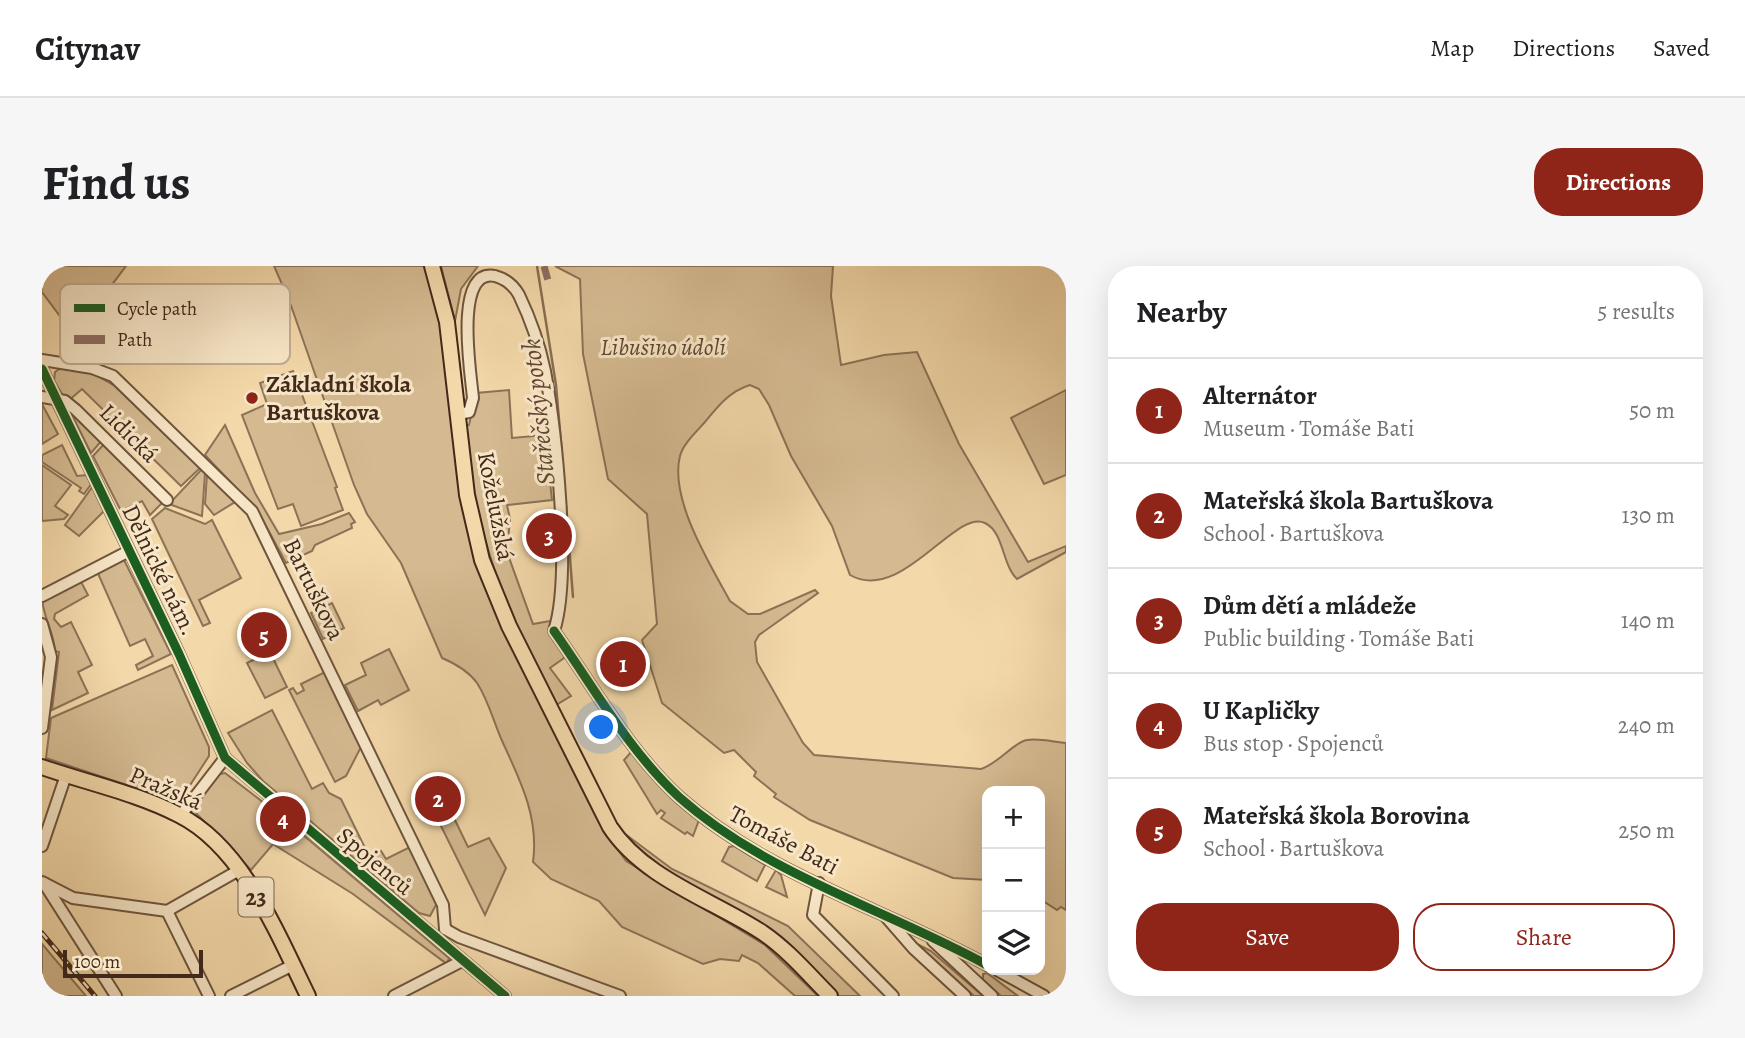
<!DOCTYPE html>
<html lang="en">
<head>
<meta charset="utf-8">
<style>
  :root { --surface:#fff; --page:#f6f6f6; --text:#202124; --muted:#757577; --line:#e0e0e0; --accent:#8f2418 }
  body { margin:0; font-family:Alegreya,serif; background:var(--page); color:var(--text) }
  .controls { position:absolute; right:21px; bottom:21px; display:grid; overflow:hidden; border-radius:14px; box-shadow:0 7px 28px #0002 }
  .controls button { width:63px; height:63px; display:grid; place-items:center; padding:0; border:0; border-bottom:2px solid var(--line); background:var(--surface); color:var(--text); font:35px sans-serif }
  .scale { position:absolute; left:21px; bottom:18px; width:140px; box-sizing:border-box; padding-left:7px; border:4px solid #42291a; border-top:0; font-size:19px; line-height:24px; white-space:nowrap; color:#42291a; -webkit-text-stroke:5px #f7e6c7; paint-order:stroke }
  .you { position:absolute; left:560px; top:462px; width:24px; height:24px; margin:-18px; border:5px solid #fff; border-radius:50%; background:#1a73e8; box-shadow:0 0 0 10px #1a73e833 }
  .badge { display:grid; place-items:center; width:46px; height:46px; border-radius:50%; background:var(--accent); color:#fff; font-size:23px; font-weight:700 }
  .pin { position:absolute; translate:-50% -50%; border:4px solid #fff; box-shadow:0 2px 7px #0006 }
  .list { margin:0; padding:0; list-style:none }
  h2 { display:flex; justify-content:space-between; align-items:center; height:91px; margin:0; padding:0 28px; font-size:30px }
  h2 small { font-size:23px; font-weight:400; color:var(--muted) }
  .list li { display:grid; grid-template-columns:46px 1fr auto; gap:21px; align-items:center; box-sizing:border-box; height:105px; padding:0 28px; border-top:2px solid var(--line) }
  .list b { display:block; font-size:26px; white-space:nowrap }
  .list p { margin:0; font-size:23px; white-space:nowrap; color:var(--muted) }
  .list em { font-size:23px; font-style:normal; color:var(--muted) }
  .actions { display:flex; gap:14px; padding:21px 28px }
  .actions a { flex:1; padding:16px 0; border:2px solid var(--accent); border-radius:28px; text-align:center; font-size:24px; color:var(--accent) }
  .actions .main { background:var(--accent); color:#fff }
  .icon { flex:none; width:38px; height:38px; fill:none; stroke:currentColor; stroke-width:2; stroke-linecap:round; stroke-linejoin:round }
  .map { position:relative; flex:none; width:1024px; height:730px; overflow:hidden; border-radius:28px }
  header { display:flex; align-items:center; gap:42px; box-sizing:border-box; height:98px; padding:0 35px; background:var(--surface); border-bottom:2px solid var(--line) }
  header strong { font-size:33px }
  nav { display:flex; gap:38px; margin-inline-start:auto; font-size:24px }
  .intro { display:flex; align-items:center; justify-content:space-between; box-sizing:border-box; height:168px; padding:0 42px }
  h1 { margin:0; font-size:49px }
  .button { padding:18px 32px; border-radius:28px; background:var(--accent); color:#fff; font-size:24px; font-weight:700 }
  main { display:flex; gap:42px; padding:0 42px }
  aside { flex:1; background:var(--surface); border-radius:28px; box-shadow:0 7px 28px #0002 }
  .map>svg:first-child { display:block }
  .green { fill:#d5ba91; stroke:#8c7256; stroke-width:2 }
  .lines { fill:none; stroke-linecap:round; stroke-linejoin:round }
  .stream { stroke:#886e52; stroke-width:2.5 }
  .minor-casing { stroke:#6e553e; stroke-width:14 }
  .major-casing { stroke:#42291a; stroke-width:18 }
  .minor { stroke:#f7e6c7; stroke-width:10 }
  .major { stroke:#f3d8a9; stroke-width:14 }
  .rail-casing { stroke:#42291a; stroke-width:5 }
  .rail { stroke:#f7e6c7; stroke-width:2.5; stroke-dasharray:8; stroke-linecap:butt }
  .quiet { stroke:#8d6e63; stroke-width:7; stroke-dasharray:14 7; stroke-linecap:butt }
  .cycleway-casing { stroke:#f7e6c7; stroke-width:13 }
  .cycleway { stroke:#1b5e20; stroke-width:9 }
  .poi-dot { fill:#8f2418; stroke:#f7e6c7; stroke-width:2.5 }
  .labels { text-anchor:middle; stroke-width:6; stroke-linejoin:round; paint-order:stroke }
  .shield { fill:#f7e6c7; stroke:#78624e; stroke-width:2 }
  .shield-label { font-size:23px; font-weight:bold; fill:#42291a }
  .park-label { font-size:24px; font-style:italic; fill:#5f4632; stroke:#f7e6c7 }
  .poi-label { font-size:24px; font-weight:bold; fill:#42291a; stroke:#f7e6c7; text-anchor:start }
  .street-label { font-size:24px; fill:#42291a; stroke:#f7e6c7 }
  .water-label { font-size:26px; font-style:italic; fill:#5f4632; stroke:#f7e6c7 }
  .key { fill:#f7e6c7; stroke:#c1ad93; stroke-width:2 }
  .key-label { font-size:19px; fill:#42291a }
</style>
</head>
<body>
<header>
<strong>Citynav</strong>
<nav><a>Map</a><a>Directions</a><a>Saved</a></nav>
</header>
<div class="intro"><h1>Find us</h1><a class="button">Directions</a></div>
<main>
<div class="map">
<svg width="1024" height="730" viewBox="0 0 1024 730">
  <rect width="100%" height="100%" fill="#f3d8a9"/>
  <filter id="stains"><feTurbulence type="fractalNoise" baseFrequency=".00286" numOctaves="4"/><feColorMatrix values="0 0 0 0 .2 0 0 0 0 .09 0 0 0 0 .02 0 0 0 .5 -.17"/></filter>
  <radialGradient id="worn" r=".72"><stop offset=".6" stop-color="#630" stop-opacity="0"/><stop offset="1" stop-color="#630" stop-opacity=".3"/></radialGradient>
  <g class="green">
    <path d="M0,0H84L60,32L26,61L0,26Z"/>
    <path d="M232,0H384L400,57L414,194L425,263L463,367L557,557L584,595L723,679L776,730H753L716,697L700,689L697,695L678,693L661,698L580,661L557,635L509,613L491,596C497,552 479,516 461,477C452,458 447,435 435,417C427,406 412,397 400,392L359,297L325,248L312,219L247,34Z"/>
    <path d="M399,0H436L419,23L413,55Z"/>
    <path d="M513,0H791L789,30L799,99L842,89L875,86L917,178L986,296L1024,280V286L975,313C960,299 962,266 943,257C913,242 860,338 808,309L790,260L749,190L727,139L717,123L708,119C688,125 676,140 663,156C655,165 641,178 638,190C627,233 668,298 688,335L706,348H718L773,324L776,327L717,369L713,376L715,396L761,477L772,489L939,503C957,497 972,476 985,474C997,472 1012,476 1024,477V644L1019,641L1015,644L998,633V525H945V614L911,612L768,554L732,531L734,528L712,510L714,506L692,484L682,487L620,437L600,374L615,358L605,248L566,213L541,88L538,13Z"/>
    <path d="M22,100L50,107L73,120L158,202L139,220L40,123L25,136L12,115L13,106Z"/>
    <path d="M251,105L295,221L293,222L301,244L259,260L251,238L236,243L200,149L225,138L218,117Z"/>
    <path d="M467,124L470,172L503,169L510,234L465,239L468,253L465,286L491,358L513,354L520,368L522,392L508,402L529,430L514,439L463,338L433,241L423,160L427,159L434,127Z"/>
    <path d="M1024,124V209L1002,218L969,152Z"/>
    <path d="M0,138L16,168L0,178Z"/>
    <path d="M28,145L61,173L49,187Z"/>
    <path d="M183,159L213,227L237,268L280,258L307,247L313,256L309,258L310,262L273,279L270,285L244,297L216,245L163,189Z"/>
    <path d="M63,177L121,236L108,249L100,235L79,245L51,190Z"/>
    <path d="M20,179L35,210L45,209L50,217L42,228L37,225L39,222L0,196V189Z"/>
    <path d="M0,199L29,219L13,240L26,249L22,253L0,255Z"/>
    <path d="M160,203L163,207L160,250L127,238Z"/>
    <path d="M165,208L193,236L172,249L163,238Z"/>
    <path d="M51,220L63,244L37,270L23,259Z"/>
    <path d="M123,242L163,258L170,254L199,312L157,334L168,357L161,360L110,253Z"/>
    <path d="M81,292L129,388L96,404L94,399L111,390L103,373L88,380L54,303Z"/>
    <path d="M37,312L46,329L13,348L12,353L19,361L29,356L50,399L36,406L46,427L10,444L17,386L13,385C12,365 0,350 0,330Z"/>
    <path d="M290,337L302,362L281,373L269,347Z"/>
    <path d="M347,383L367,424L339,439L336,434L316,445L303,419L324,409L319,397Z"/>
    <path d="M228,386L245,421L223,432L205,397Z"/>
    <path d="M130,399L167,481V490L139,533L129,534L4,492L9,452Z"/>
    <path d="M283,406L319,481L304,510L293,516L247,424L251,422L255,428L262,424L259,418Z"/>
    <path d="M230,444L270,523L281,517L287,527L299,533L328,592L339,585L344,593L368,581L395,637L388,650L377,647L221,515L205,497L186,467Z"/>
    <path d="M590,485L621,521L657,554L651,570L645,566L643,568L619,552L623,547L619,544L615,548L582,494Z"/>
    <path d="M183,507L235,547L407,692L405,698L311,628L231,578L209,604L152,545L154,537L174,509Z"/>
    <path d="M412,552L426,581L447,572L464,602L443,649L398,558Z"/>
    <path d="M563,553L630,603L746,660L818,730H786L727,674L632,617Z"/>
    <path d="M692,580L723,599L715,615L680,595L687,581Z"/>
    <path d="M734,604L739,609L745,631L724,621Z"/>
    <path d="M873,677L889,685L941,730H932Z"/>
    <path d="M0,678L44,730H0Z"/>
    <path d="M945,707L976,730H959L941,714V708Z"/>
  </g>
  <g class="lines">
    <g class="stream">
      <path d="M495,0L514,119L520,188"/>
      <path d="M524,240L531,331"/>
    </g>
    <g class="minor-casing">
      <g id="minor">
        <path d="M0,94L50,102L71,110L210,245L401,639L403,663"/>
        <path d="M0,103L137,388L183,492L463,730"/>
        <path d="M0,131L23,135L34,144L125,234"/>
        <path d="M416,148L427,146L431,132C429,109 411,1 453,10C464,13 472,20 477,29C488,52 498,81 503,105C514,164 530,310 512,365C551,420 587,485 637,531C725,609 843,643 945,699"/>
        <path d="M0,330L87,285"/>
        <path d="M0,358L9,391L0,462"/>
        <path d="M139,549L183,492"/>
        <path d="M0,580L24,509"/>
        <path d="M0,616L31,632L125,645L199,603"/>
        <path d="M2,617L74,730"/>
        <path d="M777,617L771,649L851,730"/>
        <path d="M125,645L167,730"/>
        <path d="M844,651L871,682L923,730"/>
        <path d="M403,663L417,671L578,730"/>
        <path d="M891,675L950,730"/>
        <path d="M955,704L1002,730"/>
        <path d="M189,730L251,699"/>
        <path d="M352,730L420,695"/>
      </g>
    </g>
    <g class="major-casing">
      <g id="major">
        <path d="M390,0L405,56L425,229L440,294L467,360L568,561C602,613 671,634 721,667C746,684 767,709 788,730"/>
        <path d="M0,501C46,517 94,527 137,549C201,581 236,669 266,730"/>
      </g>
    </g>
    <use href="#minor" class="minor"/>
    <use href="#major" class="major"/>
    <g class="rail-casing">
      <path id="rail" d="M0,667L53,730"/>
    </g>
    <use href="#rail" class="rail"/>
    <path class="quiet" d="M502,0L507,18"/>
    <g class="cycleway-casing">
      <g id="cycleway">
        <path d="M0,103L137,388L183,492L463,730"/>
        <path d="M512,365C551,420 587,485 637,531C725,609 843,643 945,699"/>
      </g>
    </g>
    <use href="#cycleway" class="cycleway"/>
  </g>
  <circle class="poi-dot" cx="210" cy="132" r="7"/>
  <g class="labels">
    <rect class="shield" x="196.5" y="611.5" width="35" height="39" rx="5"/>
    <g class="shield-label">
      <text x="214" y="639">23</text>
    </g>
    <g class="park-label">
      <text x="621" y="89">Libušino údolí</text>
    </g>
    <g class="poi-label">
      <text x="224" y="126">Základní škola<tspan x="224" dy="28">Bartuškova</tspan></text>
    </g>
    <g class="street-label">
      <text transform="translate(87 167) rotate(45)" y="8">Lidická</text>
      <text transform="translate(454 240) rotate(79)" y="8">Koželužská</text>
      <text transform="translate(118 304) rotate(64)" y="8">Dělnické nám.</text>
      <text transform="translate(272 323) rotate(64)" y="8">Bartuškova</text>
      <text transform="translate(124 522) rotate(23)" y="8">Pražská</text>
      <text transform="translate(742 574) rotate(28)" y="8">Tomáše Bati</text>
      <text transform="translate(333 595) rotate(40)" y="8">Spojenců</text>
    </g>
    <g class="water-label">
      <text transform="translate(496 146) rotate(-96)" y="9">Stařečský potok</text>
    </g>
  </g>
  <rect x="18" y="18" width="230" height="80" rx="10" class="key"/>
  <rect x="32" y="38" width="31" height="8" fill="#1b5e20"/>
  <rect x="32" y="69" width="31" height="9" fill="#8d6e63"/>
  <g class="key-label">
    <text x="75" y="49">Cycle path</text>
    <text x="75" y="80">Path</text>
  </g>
  <rect width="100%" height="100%" filter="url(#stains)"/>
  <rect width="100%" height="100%" fill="url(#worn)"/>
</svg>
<div class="controls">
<button>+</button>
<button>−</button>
<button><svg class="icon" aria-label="layers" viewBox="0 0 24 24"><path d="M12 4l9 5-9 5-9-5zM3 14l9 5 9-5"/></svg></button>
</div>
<div class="scale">100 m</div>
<div class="you"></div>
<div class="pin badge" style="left:581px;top:398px">1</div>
<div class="pin badge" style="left:396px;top:533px">2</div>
<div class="pin badge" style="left:507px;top:270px">3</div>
<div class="pin badge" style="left:241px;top:553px">4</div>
<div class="pin badge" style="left:222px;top:369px">5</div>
</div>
<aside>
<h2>Nearby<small>5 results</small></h2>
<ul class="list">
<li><span class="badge">1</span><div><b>Alternátor</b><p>Museum · Tomáše Bati</p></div><em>50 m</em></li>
<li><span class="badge">2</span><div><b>Mateřská škola Bartuškova</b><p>School · Bartuškova</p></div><em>130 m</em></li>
<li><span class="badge">3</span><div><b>Dům dětí a mládeže</b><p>Public building · Tomáše Bati</p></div><em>140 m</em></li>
<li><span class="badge">4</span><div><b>U Kapličky</b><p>Bus stop · Spojenců</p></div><em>240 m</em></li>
<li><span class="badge">5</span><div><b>Mateřská škola Borovina</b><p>School · Bartuškova</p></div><em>250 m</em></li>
</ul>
<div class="actions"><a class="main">Save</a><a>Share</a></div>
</aside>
</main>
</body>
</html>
